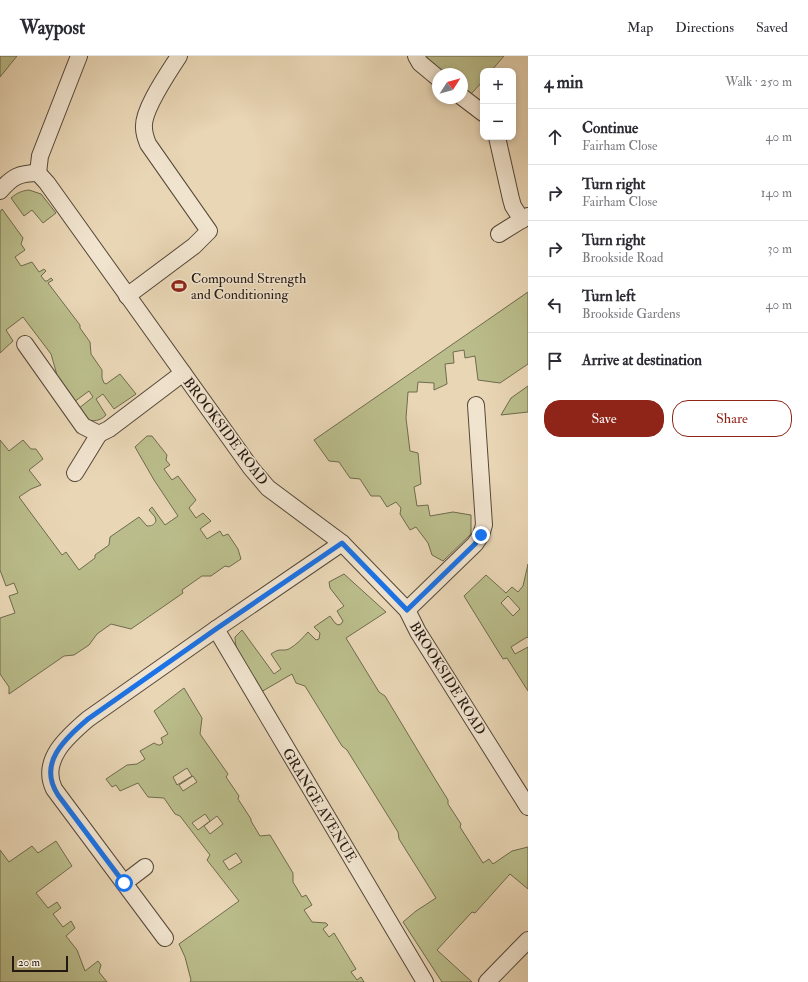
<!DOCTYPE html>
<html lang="en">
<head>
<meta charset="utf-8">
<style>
  :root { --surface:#fff; --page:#f2f2f3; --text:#2b2b33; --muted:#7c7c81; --line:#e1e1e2; --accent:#8f2418 }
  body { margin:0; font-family:"IM FELL Double Pica",serif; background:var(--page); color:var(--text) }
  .controls { position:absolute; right:12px; top:12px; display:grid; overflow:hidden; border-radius:8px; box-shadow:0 2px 6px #0003 }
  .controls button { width:36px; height:36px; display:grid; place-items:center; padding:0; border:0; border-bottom:1px solid var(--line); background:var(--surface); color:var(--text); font:20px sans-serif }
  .compass { position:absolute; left:432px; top:12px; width:36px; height:36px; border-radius:50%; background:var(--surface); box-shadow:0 2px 6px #0003; rotate:54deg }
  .scale { position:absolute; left:12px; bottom:10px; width:56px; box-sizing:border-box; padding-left:4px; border:2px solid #241910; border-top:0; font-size:11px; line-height:14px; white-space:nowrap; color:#241910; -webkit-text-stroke:3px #f1e4cf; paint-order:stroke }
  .stop { position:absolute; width:12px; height:12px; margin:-9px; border:3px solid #1a73e8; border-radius:50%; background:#fff }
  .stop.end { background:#1a73e8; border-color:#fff; box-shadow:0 1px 4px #0008 }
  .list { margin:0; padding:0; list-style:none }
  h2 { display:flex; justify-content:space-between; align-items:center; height:52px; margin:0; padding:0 16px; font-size:17px }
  h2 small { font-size:13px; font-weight:400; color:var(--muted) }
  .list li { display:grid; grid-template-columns:26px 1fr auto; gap:12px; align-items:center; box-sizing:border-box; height:56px; padding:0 16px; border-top:1px solid var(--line) }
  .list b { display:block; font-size:15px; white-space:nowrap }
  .list p { margin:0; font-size:13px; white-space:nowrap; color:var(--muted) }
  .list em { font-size:13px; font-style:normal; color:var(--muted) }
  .actions { display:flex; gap:8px; padding:12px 16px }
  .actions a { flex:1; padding:9px 0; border:1px solid var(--accent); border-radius:16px; text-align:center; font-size:14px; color:var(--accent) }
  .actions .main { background:var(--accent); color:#fff }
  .icon { flex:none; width:22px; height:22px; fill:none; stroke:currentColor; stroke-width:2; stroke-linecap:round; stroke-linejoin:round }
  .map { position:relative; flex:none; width:528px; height:926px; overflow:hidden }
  header { display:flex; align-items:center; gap:24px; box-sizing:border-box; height:56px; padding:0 20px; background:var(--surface); border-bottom:1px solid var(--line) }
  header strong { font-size:19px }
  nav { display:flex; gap:22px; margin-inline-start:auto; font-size:14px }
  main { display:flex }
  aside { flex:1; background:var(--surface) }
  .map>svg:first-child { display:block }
  .green { fill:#babd8b; stroke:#6f6b4e; fill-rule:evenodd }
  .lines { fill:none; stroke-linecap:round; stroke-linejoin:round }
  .minor-casing { stroke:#554839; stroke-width:18 }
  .minor { stroke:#f1e4cf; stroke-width:16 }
  .route { stroke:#1a73e8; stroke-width:5 }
  .labels { text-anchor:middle; stroke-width:3; stroke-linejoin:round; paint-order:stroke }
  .poi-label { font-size:14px; fill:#241910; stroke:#f1e4cf; text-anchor:start }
  .street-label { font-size:14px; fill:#241910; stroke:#f1e4cf }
</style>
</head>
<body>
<header>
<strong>Waypost</strong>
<nav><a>Map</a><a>Directions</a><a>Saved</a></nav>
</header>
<main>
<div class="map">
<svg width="528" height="926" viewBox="0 0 528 926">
  <rect width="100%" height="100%" fill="#e9d6b5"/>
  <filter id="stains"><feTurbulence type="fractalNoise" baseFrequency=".005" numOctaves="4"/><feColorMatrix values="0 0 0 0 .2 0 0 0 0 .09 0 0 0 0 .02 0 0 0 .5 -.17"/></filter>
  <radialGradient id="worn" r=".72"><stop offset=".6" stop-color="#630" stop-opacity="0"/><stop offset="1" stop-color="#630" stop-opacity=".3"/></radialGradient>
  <g class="green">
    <path d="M0,0H17L0,21Z"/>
    <path d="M425,0H504L491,15H483V25L471,38L462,31V18H446Z"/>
    <path d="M29,134L41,138L56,157L43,167L32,154L24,160L11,142C17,137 21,135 29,134Z"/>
    <path d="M2,153L23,182L21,188L25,194L15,201L21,210L32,206L39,216L44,213L46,215L41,220L45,225H47L51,222L53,224L48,227L80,269V272L90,286L91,298L102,314V322L104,327L106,328L120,318L136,338L114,353L103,338L96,343L106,359C100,365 94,366 85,363L78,353L93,341L89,335L74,346L59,326L51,298L23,261L6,274L13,285L0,297V156Z"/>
    <path d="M528,236V308L500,327L478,324L475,300L465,302L464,294L453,296L454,307L445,308L447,328L434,334V327L418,326L417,336H408L406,362L410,395L418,397L421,428L414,431L417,450L428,449L430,460L453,456L471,459V478L443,505L432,499L428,487L416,471L410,474L400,458L401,452L396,446L387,451L380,440H371L360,423L350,422L339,406L329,405L314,384Z"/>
    <path d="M528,330V356L501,359L511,342Z"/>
    <path d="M147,380H152L167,399L166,404L170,409L164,413L172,424L178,420L196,444L189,452L196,462L203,457L211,465L200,473L207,483L220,475L223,480L228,478L238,493L241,503L229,511L225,510L211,520H202L182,534L183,537L131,573L111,568L97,578L89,589L74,599L64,600L9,638V631L0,618V562L15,557L9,540L18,537L14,527L6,530L0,514V384L9,395L23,384L31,393H36L43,403L29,414L41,429L31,433L19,441L62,499L66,496L79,514L95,502V499L109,489L110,481L139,461L147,470C152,470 154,469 156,465L155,461L149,454L152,451L165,469L178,460L154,424L135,391Z"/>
    <path d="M528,508V582L527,581L511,591L515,598L528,591V635L507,602L503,603L464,540L486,519L506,537L512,531L518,536L523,530ZM508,540L520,553L513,560L501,547Z"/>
    <path d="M344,518L386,556L346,582L379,636L385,640L435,723L448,744V748L461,768L460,771L483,807L489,803L493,808L512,795L528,791V833L510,818L475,857L472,856L437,894L472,926H442L403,866L416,855L436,842L399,783L398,776L347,694L342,690L305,630L296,627L292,618L261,636C251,620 235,601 235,581L242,574L274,618L281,613L271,598C281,591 281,596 289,593C296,589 303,582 308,576L316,584L319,583L320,577L314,571L330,560L335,567L338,569L341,568L343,565L337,555L344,550L330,532L329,526Z"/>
    <path d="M184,632L202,662L200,678L228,718L226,721L239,740L238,743L251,763V765L260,780L270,779L293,817V826L302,841L306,839L312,849L304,854L312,866L326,867L328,869L323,873L329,881L334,877L356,913L351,916L357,924L361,921L364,926H190L191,924L185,901L179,888L239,845L207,804L210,799L180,760L175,758L164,742L148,741L138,727L120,735L116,729L112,731L106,723L127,709L137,708L145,703L140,695L154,687L158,689H160L163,687L161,682L168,678L154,655ZM187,712L192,720L177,729L173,721ZM193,720L197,726L183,735L179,729ZM205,758L210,765L198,774L192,767ZM217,760L223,768L210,778L204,770ZM236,797L242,806L229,814L223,805Z"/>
    <path d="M56,785L72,810L36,837L48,852L57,846L61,852L53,858L63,871L71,865L75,872L66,880L77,894L85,915L98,905L101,909L99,916L107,926H0V794L9,806L32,790L38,797Z"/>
  </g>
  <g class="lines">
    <g class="minor-casing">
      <g id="minor">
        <path d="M416,0L420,7L438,22"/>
        <path d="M462,41L483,57"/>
        <path d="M497,81L511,143L513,150L522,164"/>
        <path d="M38,117L47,127L251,412L268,432L342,487L407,554L418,576L528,751"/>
        <path d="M38,117L40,100L79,0"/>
        <path d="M0,135C12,121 19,117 38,117"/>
        <path d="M499,178L528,160"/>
        <path d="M127,240L194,190L209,175L148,88C146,83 144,77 144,72C142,54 169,16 179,0"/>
        <path d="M25,288L83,370L99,378L109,373L183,317"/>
        <path d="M75,417L99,378"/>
        <path d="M407,554L475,488L481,479L484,469L476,349"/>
        <path d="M216,573L425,926"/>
        <path d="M124,827L145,811"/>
        <path d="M165,882L54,733C40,704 68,680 88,663L216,573L342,487"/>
        <path d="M487,926L528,884"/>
      </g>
    </g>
    <use href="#minor" class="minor"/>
  </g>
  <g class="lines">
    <path class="route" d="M124,827L58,739C37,707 65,683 88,663L216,573L342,487L407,554L475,488L481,479"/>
  </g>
  <defs>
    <g id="stadium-bare" transform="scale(1.2)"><path d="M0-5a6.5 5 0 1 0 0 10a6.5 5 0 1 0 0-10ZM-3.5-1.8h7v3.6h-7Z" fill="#8f2418" stroke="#f1e4cf" stroke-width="2.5" paint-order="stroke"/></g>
  </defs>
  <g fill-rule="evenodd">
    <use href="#stadium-bare" x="179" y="230"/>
  </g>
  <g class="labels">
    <g class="poi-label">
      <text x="191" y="227">Compound Strength<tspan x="191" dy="16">and Conditioning</tspan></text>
    </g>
    <g class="street-label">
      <text transform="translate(226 375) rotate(53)" y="5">BROOKSIDE ROAD</text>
      <text transform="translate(448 622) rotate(58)" y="5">BROOKSIDE ROAD</text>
      <text transform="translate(320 749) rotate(59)" y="5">GRANGE AVENUE</text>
    </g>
  </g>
  <rect width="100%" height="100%" filter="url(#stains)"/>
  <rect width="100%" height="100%" fill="url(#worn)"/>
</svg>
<div class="controls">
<button>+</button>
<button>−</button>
</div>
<svg class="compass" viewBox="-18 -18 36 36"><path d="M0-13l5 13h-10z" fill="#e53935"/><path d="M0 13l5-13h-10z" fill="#7c7c81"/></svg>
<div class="scale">20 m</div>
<div class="stop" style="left:124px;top:827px"></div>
<div class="stop end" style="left:481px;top:479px"></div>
</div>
<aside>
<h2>4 min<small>Walk · 250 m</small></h2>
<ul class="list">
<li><svg class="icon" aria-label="ahead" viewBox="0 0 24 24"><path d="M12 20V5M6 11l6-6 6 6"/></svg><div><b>Continue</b><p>Fairham Close</p></div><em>40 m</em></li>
<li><svg class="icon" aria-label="right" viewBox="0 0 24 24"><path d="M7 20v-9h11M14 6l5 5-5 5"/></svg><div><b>Turn right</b><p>Fairham Close</p></div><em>140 m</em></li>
<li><svg class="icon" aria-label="right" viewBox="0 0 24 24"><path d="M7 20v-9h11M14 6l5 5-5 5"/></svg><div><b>Turn right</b><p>Brookside Road</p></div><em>30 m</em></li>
<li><svg class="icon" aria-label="left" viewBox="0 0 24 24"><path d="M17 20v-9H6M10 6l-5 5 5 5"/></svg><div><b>Turn left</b><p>Brookside Gardens</p></div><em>40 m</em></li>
<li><svg class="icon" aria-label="arrive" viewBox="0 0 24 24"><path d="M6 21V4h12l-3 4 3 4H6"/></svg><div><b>Arrive at destination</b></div></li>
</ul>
<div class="actions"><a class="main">Save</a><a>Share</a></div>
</aside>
</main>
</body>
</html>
